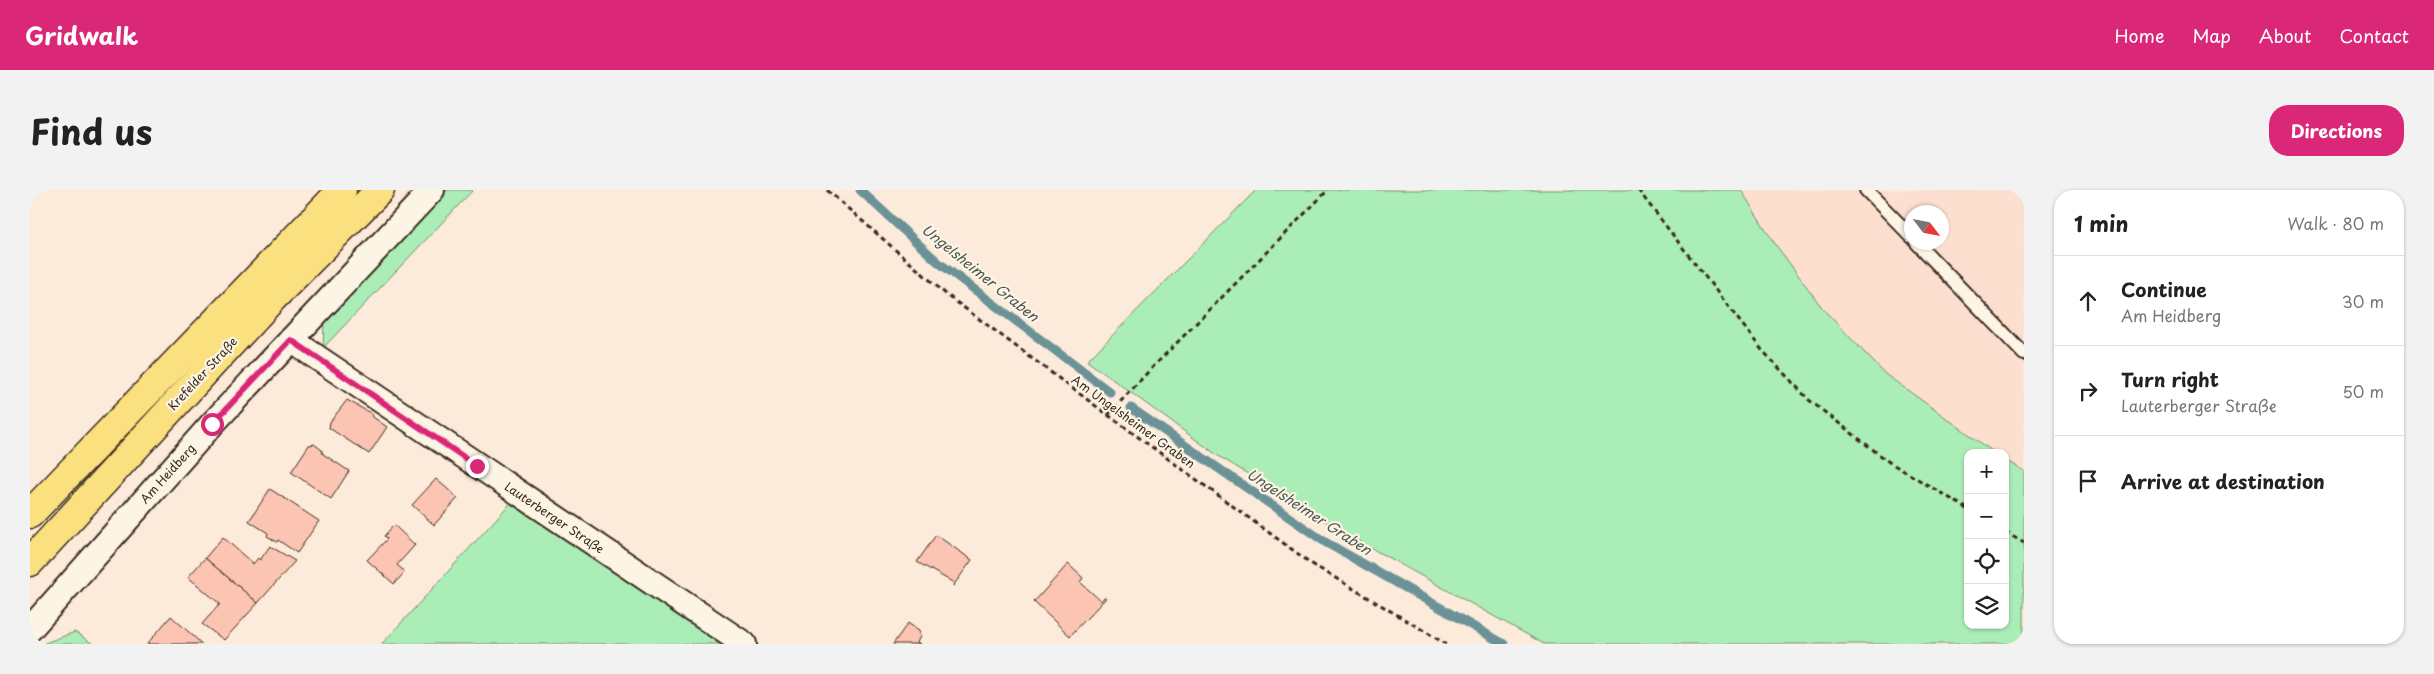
<!DOCTYPE html>
<html lang="en">
<head>
<meta charset="utf-8">
<style>
  :root { --surface:#fff; --page:#f2f2f2; --text:#222; --muted:#767676; --line:#e0e0e0; --accent:#db2777 }
  body { margin:0; font-family:"Playpen Sans",sans-serif; background:var(--page); color:var(--text) }
  .controls { position:absolute; right:15px; bottom:15px; display:grid; overflow:hidden; border-radius:10px; box-shadow:0 1px 4px #0004 }
  .controls button { width:45px; height:45px; display:grid; place-items:center; padding:0; border:0; border-bottom:1px solid var(--line); background:var(--surface); color:var(--text); font:25px sans-serif }
  .compass { position:absolute; left:1874px; top:15px; width:45px; height:45px; border-radius:50%; background:var(--surface); box-shadow:0 1px 4px #0004; rotate:122deg }
  .stop { position:absolute; width:15px; height:15px; margin:-11px; border:4px solid #db2777; border-radius:50%; background:#fff }
  .stop.end { background:#db2777; border-color:#fff; box-shadow:0 1px 5px #0008 }
  .list { margin:0; padding:0; list-style:none }
  h2 { display:flex; justify-content:space-between; align-items:center; height:65px; margin:0; padding:0 20px; font-size:21px }
  h2 small { font-size:16px; font-weight:400; color:var(--muted) }
  .list li { display:grid; grid-template-columns:32px 1fr auto; gap:15px; align-items:center; box-sizing:border-box; height:90px; padding:0 20px; border-top:1px solid var(--line) }
  .list b { display:block; font-size:19px; white-space:nowrap }
  .list p { margin:0; font-size:16px; white-space:nowrap; color:var(--muted) }
  .list em { font-size:16px; font-style:normal; color:var(--muted) }
  .icon { flex:none; width:28px; height:28px; fill:none; stroke:currentColor; stroke-width:2; stroke-linecap:round; stroke-linejoin:round }
  .map { position:relative; flex:none; width:1994px; height:454px; overflow:hidden; border-radius:20px }
  header { display:flex; align-items:center; gap:30px; box-sizing:border-box; height:70px; padding:0 25px; background:var(--accent); color:#fff }
  header strong { font-size:24px }
  nav { display:flex; gap:28px; margin-inline-start:auto; font-size:18px }
  .intro { display:flex; align-items:center; justify-content:space-between; box-sizing:border-box; height:120px; padding:0 30px }
  h1 { margin:0; font-size:35px }
  .button { padding:12px 22px; border-radius:20px; background:var(--accent); color:#fff; font-size:18px; font-weight:700 }
  main { display:flex; gap:30px; padding:0 30px }
  aside { flex:1; background:var(--surface); border-radius:20px; box-shadow:0 1px 4px #0004 }
  .map>svg:first-child { display:block }
  .built { fill:#fcdfcf; fill-rule:evenodd }
  .green { fill:#abedb7; stroke:#738c6a }
  .lines { fill:none; stroke-linecap:round; stroke-linejoin:round }
  .stream { stroke:#6a9297; stroke-width:9 }
  .building { fill:#fcc4b2; stroke:#3b2a1e }
  .service-casing { stroke:#3b2a1e; stroke-width:16 }
  .minor-casing { stroke:#3b2a1e; stroke-width:28 }
  .trunk-casing { stroke:#3b2a1e; stroke-width:31 }
  .path { stroke:#3b2a1e; stroke-width:3; stroke-dasharray:5 4; stroke-linecap:butt }
  .service { stroke:#fcf5e5; stroke-width:12 }
  .minor { stroke:#fcf5e5; stroke-width:24 }
  .trunk { stroke:#fbe080; stroke-width:28 }
  .route { stroke:#db2777; stroke-width:6 }
  .labels { text-anchor:middle; stroke-width:4.5; stroke-linejoin:round; paint-order:stroke }
  .street-label { font-size:12px; fill:#3b2a1e; stroke:#fcf5e5 }
  .water-label { font-size:14px; font-style:italic; fill:#4f5650; stroke:#fcf5e5 }
</style>
</head>
<body>
<header>
<strong>Gridwalk</strong>
<nav><a>Home</a><a>Map</a><a>About</a><a>Contact</a></nav>
</header>
<div class="intro"><h1>Find us</h1><a class="button">Directions</a></div>
<main>
<div class="map">
<svg width="1994" height="454" viewBox="0 0 1994 454">
  <rect width="100%" height="100%" fill="#fcebdb"/>
  <filter id="ink" filterUnits="userSpaceOnUse"><feTurbulence type="fractalNoise" baseFrequency=".02" numOctaves="2"/><feDisplacementMap in="SourceGraphic" scale="10" xChannelSelector="R" yChannelSelector="G"/><feConvolveMatrix kernelMatrix="1 2 1 2 8 2 1 2 1" color-interpolation-filters="sRGB"/></filter>
  <g filter="url(#ink)">
    <path class="built" d="M1711,0H1994V281L1975,270V263H1965L1855,184L1793,119L1743,51ZM1882,22H1912V52H1882Z"/>
    <g class="green">
      <path d="M417,0H443L293,158L294,134Z"/>
      <path d="M1226,0H1711L1743,51L1793,119L1855,184L1965,263H1938V435H1975V270L1994,281V454H1514L1314,343L1187,265L1057,171Z"/>
      <path d="M486,307L697,454H352Z"/>
      <path d="M45,442L63,454H12Z"/>
    </g>
    <g class="lines">
      <g class="stream">
        <path d="M830,0L908,72L1080,202"/>
        <path d="M1101,218L1295,352L1474,454"/>
      </g>
    </g>
    <g class="building">
      <path d="M317,210L342,224L343,227L357,237L339,264L299,238L300,232Z"/>
      <path d="M284,254L292,260L293,264L319,281L301,309L261,282L279,255Z"/>
      <path d="M406,289L428,308L404,335L382,315Z"/>
      <path d="M240,299L289,331L267,363L248,350L247,352L237,346L238,343L219,331Z"/>
      <path d="M364,335L385,355L367,375L375,382L364,394L337,370L357,349L354,346Z"/>
      <path d="M906,345L942,370L923,396L924,393L887,372Z"/>
      <path d="M193,347L223,374L228,368L230,370L240,356L265,371L228,413L175,368Z"/>
      <path d="M175,368L228,413L194,450L172,434L190,414L158,387Z"/>
      <path d="M1038,374L1053,388L1050,392L1071,411L1074,407L1076,408L1040,446L1004,412Z"/>
      <path d="M141,426L172,454H117Z"/>
      <path d="M878,433L889,441L890,447L887,452L890,454H863Z"/>
    </g>
    <g class="lines">
      <g class="service-casing">
        <g id="service">
          <path d="M1836,0L1882,47"/>
          <path d="M1886,52L1994,164"/>
        </g>
      </g>
      <g class="minor-casing">
        <g id="minor">
          <path d="M261,150L714,454"/>
          <path d="M0,439L182,234L402,0"/>
        </g>
      </g>
      <g class="trunk-casing">
        <g id="trunk">
          <path d="M0,324L312,0"/>
          <path d="M0,372L243,108L350,0"/>
        </g>
      </g>
      <g class="path">
        <path d="M797,0L917,105L1078,225L1282,374L1416,454"/>
        <path d="M1608,0L1732,160L1779,210L1859,272L1938,319"/>
        <path d="M1078,225L1117,183L1298,0"/>
        <path d="M1975,342L1994,353"/>
      </g>
      <use href="#service" class="service"/>
      <use href="#minor" class="minor"/>
      <use href="#trunk" class="trunk"/>
    </g>
  </g>
  <g class="lines" filter="url(#ink)">
    <path class="route" d="M182,234L261,150L447,276"/>
  </g>
  <g class="labels">
    <g class="street-label">
      <text transform="translate(173 184) rotate(-47)" y="4">Krefelder Straße</text>
      <text transform="translate(1103 232) rotate(36)" y="4">Am Ungelsheimer Graben</text>
      <text transform="translate(138 284) rotate(-48)" y="4">Am Heidberg</text>
      <text transform="translate(524 328) rotate(34)" y="4">Lauterberger Straße</text>
    </g>
    <g class="water-label">
      <text transform="translate(950 83) rotate(39)" y="5">Ungelsheimer Graben</text>
      <text transform="translate(1279 322) rotate(33)" y="5">Ungelsheimer Graben</text>
    </g>
  </g>
</svg>
<div class="controls">
<button>+</button>
<button>−</button>
<button><svg class="icon" aria-label="locate" viewBox="0 0 24 24"><circle cx="12" cy="12" r="6"/><path d="M12 2v4M12 18v4M2 12h4M18 12h4"/></svg></button>
<button><svg class="icon" aria-label="layers" viewBox="0 0 24 24"><path d="M12 4l9 5-9 5-9-5zM3 14l9 5 9-5"/></svg></button>
</div>
<svg class="compass" viewBox="-18 -18 36 36"><path d="M0-13l5 13h-10z" fill="#e53935"/><path d="M0 13l5-13h-10z" fill="#767676"/></svg>
<div class="stop" style="left:182px;top:234px"></div>
<div class="stop end" style="left:447px;top:276px"></div>
</div>
<aside>
<h2>1 min<small>Walk · 80 m</small></h2>
<ul class="list">
<li><svg class="icon" aria-label="ahead" viewBox="0 0 24 24"><path d="M12 20V5M6 11l6-6 6 6"/></svg><div><b>Continue</b><p>Am Heidberg</p></div><em>30 m</em></li>
<li><svg class="icon" aria-label="right" viewBox="0 0 24 24"><path d="M7 20v-9h11M14 6l5 5-5 5"/></svg><div><b>Turn right</b><p>Lauterberger Straße</p></div><em>50 m</em></li>
<li><svg class="icon" aria-label="arrive" viewBox="0 0 24 24"><path d="M6 21V4h12l-3 4 3 4H6"/></svg><div><b>Arrive at destination</b></div></li>
</ul>
</aside>
</main>
</body>
</html>
